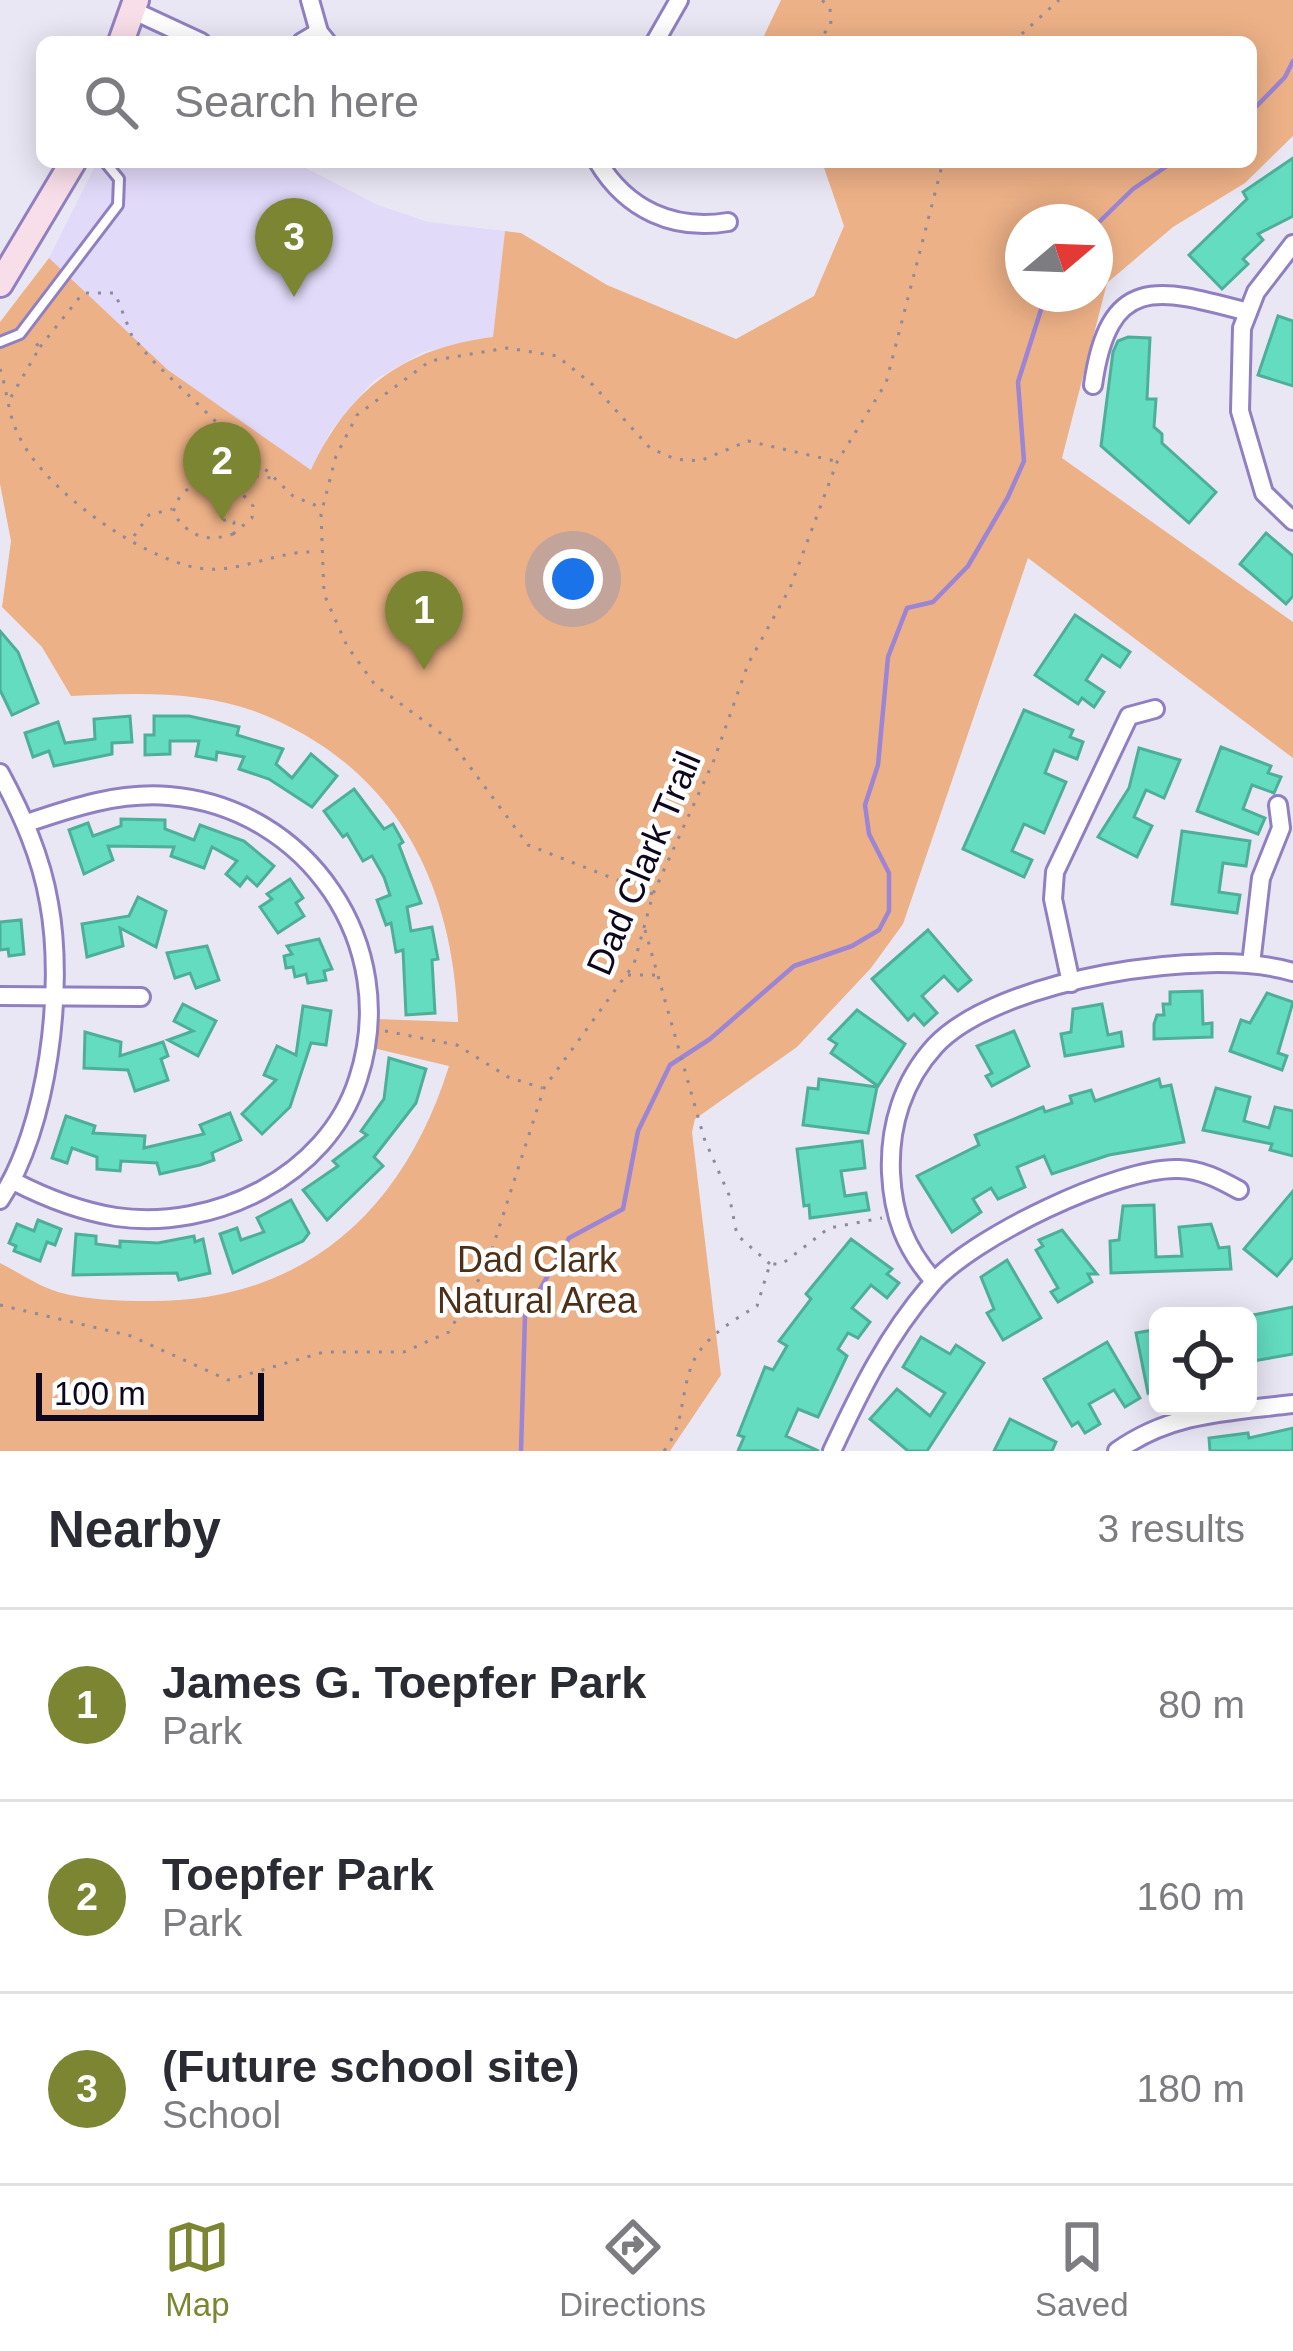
<!DOCTYPE html>
<html lang="en">
<head>
<meta charset="utf-8">
<style>
  :root { --surface:#fff; --page:#f7f7f7; --text:#2b2b33; --muted:#7c7c81; --line:#e1e1e2; --accent:#7b8532 }
  body { margin:0; font-family:Arial,sans-serif; background:var(--page); color:var(--text) }
  .controls { position:absolute; right:36px; bottom:36px; display:grid; overflow:hidden; border-radius:18px; box-shadow:0 6px 30px #0003 }
  .controls button { width:108px; height:108px; display:grid; place-items:center; padding:0; border:0; border-bottom:3px solid var(--line); background:var(--surface); color:var(--text); font:60px sans-serif }
  .compass { position:absolute; left:1005px; top:204px; width:108px; height:108px; border-radius:50%; background:var(--surface); box-shadow:0 6px 30px #0003; rotate:71deg }
  .scale { position:absolute; left:36px; bottom:30px; width:228px; box-sizing:border-box; padding-left:12px; border:6px solid #0e071e; border-top:0; font-size:33px; line-height:42px; white-space:nowrap; color:#0e071e; -webkit-text-stroke:9px #fff; paint-order:stroke }
  .you { position:absolute; left:573px; top:579px; width:42px; height:42px; margin:-30px; border:9px solid #fff; border-radius:50%; background:#1a73e8; box-shadow:0 0 0 18px #1a73e833 }
  .badge { display:grid; place-items:center; width:78px; height:78px; border-radius:50%; background:var(--accent); color:#fff; font-size:39px; font-weight:700 }
  .pin { position:absolute; translate:-50% -99px; filter:drop-shadow(0 3px 6px #0008) }
  .pin::after { content:''; position:absolute; top:63px; width:42px; height:36px; background:inherit; clip-path:polygon(0 0,100% 0,50% 100%) }
  .list { margin:0; padding:0; list-style:none }
  h2 { display:flex; justify-content:space-between; align-items:center; height:156px; margin:0; padding:0 48px; font-size:51px }
  h2 small { font-size:39px; font-weight:400; color:var(--muted) }
  .list li { display:grid; grid-template-columns:78px 1fr auto; gap:36px; align-items:center; box-sizing:border-box; height:192px; padding:0 48px; border-top:3px solid var(--line) }
  .list b { display:block; font-size:45px; white-space:nowrap }
  .list p { margin:0; font-size:39px; white-space:nowrap; color:var(--muted) }
  .list em { font-size:39px; font-style:normal; color:var(--muted) }
  .icon { flex:none; width:66px; height:66px; fill:none; stroke:currentColor; stroke-width:2; stroke-linecap:round; stroke-linejoin:round }
  .map { position:relative; flex:none; width:1293px; height:1451px; overflow:hidden }
  .search { position:absolute; background:var(--surface); box-shadow:0 6px 30px #0003; left:36px; right:36px; top:36px; height:132px; display:flex; align-items:center; gap:30px; box-sizing:border-box; padding:0 42px; border-radius:18px; color:var(--muted); font-size:45px }
  .sheet { height:732px; background:var(--surface) }
  nav { display:flex; justify-content:space-around; align-items:center; box-sizing:border-box; height:168px; border-top:3px solid var(--line); background:var(--surface); font-size:33px; color:var(--muted) }
  nav a { display:grid; justify-items:center; gap:6px }
  nav .on { color:var(--accent) }
  .map>svg:first-child { display:block }
  .built { fill:#e1daf9 }
  .green { fill:#edb187; fill-rule:evenodd }
  .lines { fill:none; stroke-linecap:round; stroke-linejoin:round }
  .stream { stroke:#9b85d4; stroke-width:4.5 }
  .building { fill:#63dcc0; stroke:#4eaf99; stroke-width:3 }
  .lane-casing { stroke:#9180c1; stroke-width:14 }
  .street-casing { stroke:#9180c1; stroke-width:22 }
  .secondary-casing { stroke:#9180c1; stroke-width:30 }
  .path { stroke:#8e899b; stroke-width:3; stroke-dasharray:3 9; stroke-linecap:butt }
  .lane { stroke:#fff; stroke-width:8 }
  .street { stroke:#fff; stroke-width:16 }
  .secondary { stroke:#f8dee8; stroke-width:24 }
  .labels { text-anchor:middle; stroke-width:9; stroke-linejoin:round; paint-order:stroke }
  .street-label { font-size:36px; fill:#0e071e; stroke:#fff }
  .park-label { font-size:36px; fill:#4e2f17; stroke:#fff }
</style>
</head>
<body>
<div class="map">
<svg width="1293" height="1451" viewBox="0 0 1293 1451">
  <rect width="100%" height="100%" fill="#eae7f5"/>
  <path class="built" d="M97,162H294L378,205L428,222L505,231L493,337L423,352L373,381L330,432L312,471L168,370L49,258Z"/>
  <path class="green" d="M781,0H1293V136L1245,183L1173,227L1107,283L1062,458L1293,622V758L1028,558L903,924L871,968L797,1047L695,1119L692,1132L721,1375L670,1451H0V1263C18,1272 38,1286 58,1292C86,1300 119,1301 149,1301C305,1302 404,1210 449,1066L373,1048L377,1019L458,1022C453,880 394,764 254,711C196,690 131,693 71,696L42,647L2,607L11,541L0,484V322L49,258L168,370L311,470C349,389 404,348 493,337L505,231L521,233L607,285L736,339L814,296L844,226L822,162H1251V42H761ZM1023,222H1095V294H1023Z"/>
  <g class="lines">
    <g class="stream">
      <path d="M1251,112L1285,77L1293,61"/>
      <path d="M1095,226L1133,189L1173,162"/>
      <path d="M521,1451L525,1316L569,1238L623,1209L638,1131L670,1065L710,1039L794,966L852,946L879,930L889,911V873L869,834L865,805L878,765L888,657L907,608L933,602L968,566L1008,497L1024,461L1018,382L1046,294"/>
    </g>
  </g>
  <g class="building">
    <path d="M1293,158V216L1258,234L1263,240L1243,259L1248,264L1222,289L1189,255L1247,199L1243,192Z"/>
    <path d="M1278,316L1293,321V386L1258,375Z"/>
    <path d="M1128,337L1150,338L1147,399H1156L1154,427L1162,434V443L1216,492L1189,523L1101,446L1113,352L1118,341Z"/>
    <path d="M1266,533L1293,556V596L1286,604L1240,564Z"/>
    <path d="M1075,615L1130,652L1120,667L1102,655L1086,680L1104,692L1094,707L1082,698L1078,704L1035,675Z"/>
    <path d="M0,631L18,652L38,703L12,715L0,690Z"/>
    <path d="M1024,710L1073,730L1070,737L1083,742L1077,759L1054,750L1045,773L1066,782L1044,833L1024,824L1012,851L1032,860L1024,877L963,849Z"/>
    <path d="M130,716L132,742L112,743V754L54,766L49,751L33,757L25,733L58,722L65,743L95,739L94,719Z"/>
    <path d="M154,716H189L239,727L237,735L283,749L276,764L292,778L311,754L337,776L312,807L269,779L239,769L244,757L217,752L216,760L196,756L199,741H170V754L145,755V735H154Z"/>
    <path d="M1221,747L1271,766L1268,773L1281,777L1274,793L1252,785L1243,809L1265,818L1258,834L1197,811Z"/>
    <path d="M1139,748L1180,760L1164,798L1146,790L1134,817L1152,826L1137,857L1098,837L1129,788Z"/>
    <path d="M354,789L384,829L393,824L403,842L399,845L421,903L407,907L411,931L432,927L438,959L432,960L435,1013L406,1015L403,950L396,952L391,923L386,925L377,900L390,895L384,877L372,856L363,861L347,834L343,837L324,811Z"/>
    <path d="M121,819L165,820V829L194,840L200,825L244,841L274,866L257,886L247,877L240,886L226,874L237,861L212,847L204,868L171,856L174,847L108,846L113,860L84,874L69,830L88,823L93,836L121,826Z"/>
    <path d="M1182,831L1250,841L1246,866L1223,863L1219,892L1240,895L1237,913L1172,904Z"/>
    <path d="M290,879L303,898L296,903L304,916L278,933L260,907L272,899L267,894Z"/>
    <path d="M138,897L166,911L156,947L120,928L123,946L87,957L82,924L129,916Z"/>
    <path d="M21,920L24,954L9,956L8,949L0,950V922Z"/>
    <path d="M928,930L971,980L958,991L944,976L922,996L937,1013L924,1025L914,1014L908,1020L872,979Z"/>
    <path d="M319,939L332,969L324,971L326,980L308,983L306,974L295,977L293,967L286,968L284,956L292,954L287,946Z"/>
    <path d="M207,946L219,980L196,988L190,973L175,978L167,953Z"/>
    <path d="M1202,991L1203,1024L1212,1023V1037L1154,1039V1024L1157,1015H1164L1163,1004H1170V992Z"/>
    <path d="M1267,993L1293,1002L1278,1053L1287,1056L1282,1070L1230,1051L1241,1020L1250,1023Z"/>
    <path d="M183,1004L216,1021L198,1056L168,1040L193,1031L174,1021Z"/>
    <path d="M1102,1004L1108,1035L1121,1032L1123,1046L1065,1056L1061,1034L1071,1032L1073,1009Z"/>
    <path d="M303,1006L331,1011L326,1045L311,1043L290,1107L262,1134L242,1114L276,1080L264,1075L277,1046L296,1055Z"/>
    <path d="M857,1010L905,1044L878,1086L831,1053L837,1044L829,1039Z"/>
    <path d="M1014,1031L1029,1066L992,1086L986,1076L992,1073L977,1046Z"/>
    <path d="M85,1032L121,1042L120,1056L163,1042L168,1056L161,1059L168,1080L135,1091L128,1070L84,1068Z"/>
    <path d="M389,1058L426,1069L416,1103L374,1157L383,1166L327,1220L303,1190L338,1166L333,1161L367,1135L361,1131L384,1099Z"/>
    <path d="M819,1079L877,1087L868,1133L803,1125L808,1088L818,1089Z"/>
    <path d="M1159,1079L1161,1087L1171,1085L1184,1142L1109,1155L1052,1174L1044,1156L1017,1167L1025,1187L998,1199L991,1188L973,1199L981,1212L952,1232L917,1176L979,1145L975,1135L1043,1107L1045,1112L1072,1103L1070,1096L1091,1090L1095,1101Z"/>
    <path d="M1216,1088L1250,1097L1244,1121L1269,1128L1275,1107L1293,1111V1156L1270,1150L1272,1144L1203,1130Z"/>
    <path d="M230,1113L241,1140L212,1153L214,1160L200,1165L160,1174L157,1163L121,1161L120,1171L97,1169V1157L72,1148L67,1163L52,1158L66,1116L95,1126L93,1133L145,1136L144,1148L204,1134L200,1125Z"/>
    <path d="M862,1141L865,1168L841,1171L845,1196L866,1193L869,1210L810,1218L809,1205L804,1206L797,1149Z"/>
    <path d="M1293,1191V1257L1277,1276L1244,1249Z"/>
    <path d="M291,1200L309,1233L303,1241L233,1273L220,1234L237,1228L241,1240L264,1232L257,1218Z"/>
    <path d="M1154,1205L1156,1257L1182,1256L1179,1227L1211,1224L1219,1248L1229,1247L1231,1269L1111,1273L1110,1241L1119,1240L1123,1206Z"/>
    <path d="M38,1220L61,1229L55,1245L47,1242L40,1261L14,1251L16,1246L9,1243L17,1224L34,1231Z"/>
    <path d="M1062,1230L1097,1274H1088L1092,1282L1058,1302L1051,1292L1058,1288L1036,1250L1043,1246L1039,1240Z"/>
    <path d="M76,1234L96,1236V1244L120,1247V1241L158,1243L194,1236L195,1242L203,1239L210,1273L179,1280L177,1273L73,1275Z"/>
    <path d="M851,1239L892,1269L887,1274L899,1283L887,1298L871,1285L852,1308L870,1322L858,1338L848,1333L838,1349L847,1356L818,1417L798,1409L786,1436L819,1451H738L744,1437L738,1435L765,1367L773,1370L787,1346L779,1341L811,1299L806,1294Z"/>
    <path d="M1007,1260L1041,1318L1003,1340L987,1313L994,1309L981,1277Z"/>
    <path d="M1293,1307V1354L1248,1362V1316Z"/>
    <path d="M1158,1329V1387L1148,1393L1136,1333Z"/>
    <path d="M921,1337L950,1354L956,1345L984,1363L927,1451H908L870,1419L897,1389L930,1416L945,1393L903,1367Z"/>
    <path d="M1107,1342L1140,1398L1125,1407L1114,1390L1089,1404L1100,1424L1085,1433L1078,1422L1072,1426L1044,1379Z"/>
    <path d="M1010,1419L1056,1442L1052,1451H994Z"/>
    <path d="M1293,1428V1451H1210L1209,1438L1248,1433L1249,1438Z"/>
  </g>
  <g class="lines">
    <g class="lane-casing">
      <path id="lane" d="M0,342L20,334L118,205L119,179L105,162"/>
    </g>
    <g class="street-casing">
      <g id="street">
        <path d="M310,0L319,32L327,42"/>
        <path d="M132,10L201,42"/>
        <path d="M302,42L319,32"/>
        <path d="M655,42L679,0"/>
        <path d="M598,162C627,210 674,231 728,222"/>
        <path d="M1293,244L1256,292L1242,328L1240,411L1264,493L1293,521"/>
        <path d="M1093,385C1109,273 1158,288 1248,312"/>
        <path d="M0,773C22,814 41,856 49,903C65,988 48,1128 0,1200"/>
        <path d="M1251,964L1261,878L1281,828L1278,805"/>
        <path d="M1071,983L1053,899L1055,872L1129,716L1155,709"/>
        <path d="M0,996L141,997"/>
        <path d="M13,1181C46,1198 79,1211 116,1217C213,1231 327,1177 358,1079C402,945 307,807 169,796C119,792 74,807 27,823"/>
        <path d="M934,1281C905,1248 893,1216 891,1173C889,1126 903,1081 935,1046C997,979 1208,946 1293,972"/>
        <path d="M832,1451C860,1391 887,1336 931,1285C969,1239 1119,1166 1179,1169C1202,1170 1219,1179 1239,1190"/>
        <path d="M1117,1451C1172,1412 1228,1412 1293,1404"/>
      </g>
    </g>
    <g class="secondary-casing">
      <g id="secondary">
        <path d="M121,42L136,0"/>
        <path d="M0,284L73,162"/>
      </g>
    </g>
    <g class="path">
      <path d="M816,42L831,26L830,8L822,0"/>
      <path d="M1013,42L1059,0"/>
      <path d="M40,347L83,293H115L132,336L150,358L293,496L322,508"/>
      <path d="M0,369C7,389 8,413 17,432C41,488 138,557 198,568C237,575 277,550 316,552"/>
      <path d="M11,397L40,347L33,341"/>
      <path d="M236,470V495H211V470L279,479"/>
      <path d="M211,483C189,485 179,491 173,513C189,536 205,543 233,534L234,522H225L218,495"/>
      <path d="M233,534L252,518L253,506L238,489"/>
      <path d="M134,536L149,515L172,509"/>
      <path d="M653,894L528,845L450,740L375,685L347,646L324,594L321,514L336,456L357,415L430,361L507,348L557,356L593,385L650,448L675,459L700,461L748,441L835,461"/>
      <path d="M645,930L704,1138L729,1195L737,1235L770,1264"/>
      <path d="M628,975H659"/>
      <path d="M385,1031L457,1045L508,1077L542,1088"/>
      <path d="M0,1305L131,1336L228,1380L324,1352H404L449,1332L487,1265L544,1088L634,964L653,894L714,760L748,664L790,588L837,462L886,383L943,162"/>
      <path d="M664,1451C684,1425 680,1400 690,1370C699,1340 732,1321 757,1306L770,1264H782L829,1228L882,1218"/>
    </g>
    <use href="#lane" class="lane"/>
    <use href="#street" class="street"/>
    <use href="#secondary" class="secondary"/>
  </g>
  <g class="labels">
    <g class="street-label">
      <text transform="translate(643 863) rotate(-67)" y="13">Dad Clark Trail</text>
    </g>
    <g class="park-label">
      <text x="537" y="1272">Dad Clark<tspan x="537" dy="41">Natural Area</tspan></text>
    </g>
  </g>
</svg>
<div class="controls">
<button><svg class="icon" aria-label="locate" viewBox="0 0 24 24"><circle cx="12" cy="12" r="6"/><path d="M12 2v4M12 18v4M2 12h4M18 12h4"/></svg></button>
</div>
<svg class="compass" viewBox="-18 -18 36 36"><path d="M0-13l5 13h-10z" fill="#e53935"/><path d="M0 13l5-13h-10z" fill="#7c7c81"/></svg>
<div class="scale">100 m</div>
<div class="you"></div>
<div class="pin badge" style="left:424px;top:670px">1</div>
<div class="pin badge" style="left:222px;top:521px">2</div>
<div class="pin badge" style="left:294px;top:297px">3</div>
<div class="search"><svg class="icon" aria-label="search" viewBox="0 0 24 24"><circle cx="10" cy="10" r="6"/><path d="M15 15l6 6"/></svg>Search here</div>
</div>
<section class="sheet">
<h2>Nearby<small>3 results</small></h2>
<ul class="list">
<li><span class="badge">1</span><div><b>James G. Toepfer Park</b><p>Park</p></div><em>80 m</em></li>
<li><span class="badge">2</span><div><b>Toepfer Park</b><p>Park</p></div><em>160 m</em></li>
<li><span class="badge">3</span><div><b>(Future school site)</b><p>School</p></div><em>180 m</em></li>
</ul>
</section>
<nav>
<a class="on"><svg class="icon" aria-label="map" viewBox="0 0 24 24"><path d="M3 6l6-2 6 2 6-2v14l-6 2-6-2-6 2zM9 4v14M15 6v14"/></svg>Map</a>
<a><svg class="icon" aria-label="directions" viewBox="0 0 24 24"><path d="M12 3l9 9-9 9-9-9zM9 14v-3h6M13 9l2 2-2 2"/></svg>Directions</a>
<a><svg class="icon" aria-label="saved" viewBox="0 0 24 24"><path d="M7 4h10v16l-5-4-5 4z"/></svg>Saved</a>
</nav>
</body>
</html>
